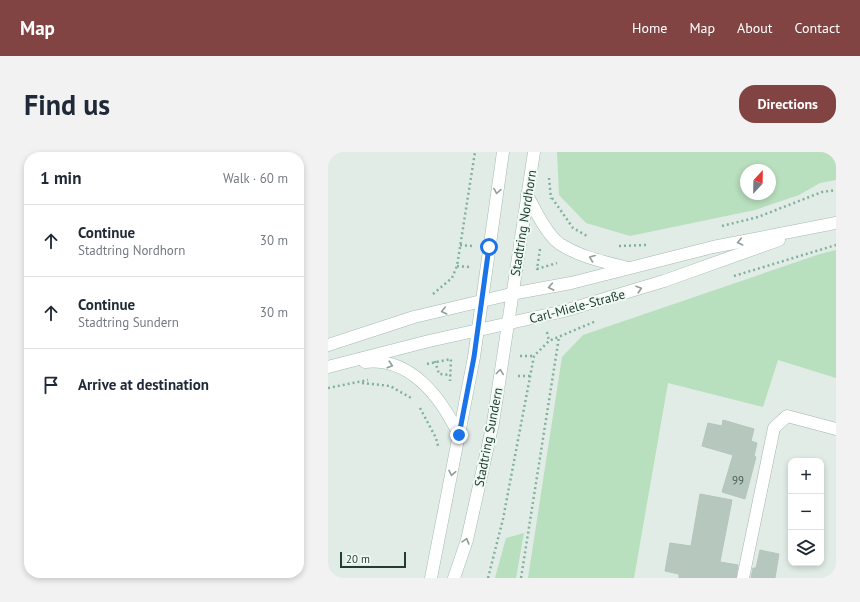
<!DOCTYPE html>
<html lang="en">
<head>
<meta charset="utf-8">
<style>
  :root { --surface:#fff; --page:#f2f2f3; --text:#1f2937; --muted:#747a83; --line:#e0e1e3; --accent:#814443 }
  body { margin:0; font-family:"PT Sans",sans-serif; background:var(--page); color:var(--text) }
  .controls { position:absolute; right:12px; bottom:12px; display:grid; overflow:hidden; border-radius:8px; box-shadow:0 2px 6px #0003 }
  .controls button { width:36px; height:36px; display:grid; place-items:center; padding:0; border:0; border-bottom:1px solid var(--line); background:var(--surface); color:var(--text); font:20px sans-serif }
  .compass { position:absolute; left:412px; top:12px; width:36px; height:36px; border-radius:50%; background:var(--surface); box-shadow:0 2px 6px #0003; rotate:22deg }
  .scale { position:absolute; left:12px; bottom:10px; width:66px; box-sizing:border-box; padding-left:4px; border:2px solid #203e32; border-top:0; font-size:11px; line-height:14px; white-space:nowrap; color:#203e32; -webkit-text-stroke:3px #f1f9f4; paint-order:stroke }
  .stop { position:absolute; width:12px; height:12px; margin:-9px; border:3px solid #1a73e8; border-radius:50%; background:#fff }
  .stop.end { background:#1a73e8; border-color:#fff; box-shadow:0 1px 4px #0008 }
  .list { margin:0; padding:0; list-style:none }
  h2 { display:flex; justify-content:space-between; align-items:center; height:52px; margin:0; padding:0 16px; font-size:17px }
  h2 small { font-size:13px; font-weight:400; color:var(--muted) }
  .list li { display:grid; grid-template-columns:26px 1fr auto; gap:12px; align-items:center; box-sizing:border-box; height:72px; padding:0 16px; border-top:1px solid var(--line) }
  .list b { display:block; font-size:15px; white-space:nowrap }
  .list p { margin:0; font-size:13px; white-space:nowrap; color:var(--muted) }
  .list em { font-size:13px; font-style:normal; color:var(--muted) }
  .icon { flex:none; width:22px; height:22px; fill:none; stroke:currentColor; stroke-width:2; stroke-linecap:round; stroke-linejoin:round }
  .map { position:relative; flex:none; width:508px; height:426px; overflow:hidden; border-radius:16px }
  header { display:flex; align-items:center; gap:24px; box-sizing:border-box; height:56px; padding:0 20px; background:var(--accent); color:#fff }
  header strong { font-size:19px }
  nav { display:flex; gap:22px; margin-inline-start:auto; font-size:14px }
  .intro { display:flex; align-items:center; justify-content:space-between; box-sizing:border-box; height:96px; padding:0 24px }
  h1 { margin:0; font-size:28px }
  .button { padding:10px 18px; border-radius:16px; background:var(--accent); color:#fff; font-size:14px; font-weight:700 }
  main { display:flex; gap:24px; padding:0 24px }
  aside { flex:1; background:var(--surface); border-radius:16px; box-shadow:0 2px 6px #0003 }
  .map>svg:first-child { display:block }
  .green { fill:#b8dfbe; fill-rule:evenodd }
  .building { fill:#b6c7be; stroke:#b3c6bc }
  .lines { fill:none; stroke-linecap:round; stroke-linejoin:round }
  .lane-casing { stroke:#a3b4ac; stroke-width:13 }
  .secondary-casing { stroke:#a1bcaf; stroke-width:13 }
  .path { stroke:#80b29b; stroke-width:2.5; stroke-dasharray:2 3; stroke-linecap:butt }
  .lane { stroke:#fff; stroke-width:12 }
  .secondary { stroke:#fff; stroke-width:12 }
  .oneway { stroke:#909e98 }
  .route { stroke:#1a73e8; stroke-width:5 }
  .labels { text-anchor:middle; stroke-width:4; stroke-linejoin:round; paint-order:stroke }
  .number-label { font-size:11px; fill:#466055 }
  .street-label { font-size:13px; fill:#203e32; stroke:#f1f9f4 }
</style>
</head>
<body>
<header>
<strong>Map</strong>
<nav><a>Home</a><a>Map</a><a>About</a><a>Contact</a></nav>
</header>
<div class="intro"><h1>Find us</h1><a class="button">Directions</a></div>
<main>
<aside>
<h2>1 min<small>Walk · 60 m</small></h2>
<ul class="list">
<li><svg class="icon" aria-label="ahead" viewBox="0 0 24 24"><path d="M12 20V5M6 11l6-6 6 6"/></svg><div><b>Continue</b><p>Stadtring Nordhorn</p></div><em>30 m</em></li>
<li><svg class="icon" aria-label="ahead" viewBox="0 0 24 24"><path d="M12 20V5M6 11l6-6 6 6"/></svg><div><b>Continue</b><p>Stadtring Sundern</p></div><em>30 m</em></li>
<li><svg class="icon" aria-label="arrive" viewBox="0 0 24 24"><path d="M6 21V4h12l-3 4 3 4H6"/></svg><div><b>Arrive at destination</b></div></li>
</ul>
</aside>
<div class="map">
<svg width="508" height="426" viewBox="0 0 508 426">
  <rect width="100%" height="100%" fill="#e1ece6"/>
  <g class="green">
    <path d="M229,0H501L508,2V28L492,31L471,43L427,58L302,84L258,71L231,43ZM418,18H442V42H418Z"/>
    <path d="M508,98V226L450,208L435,255L340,231L306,426H200L234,205L255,183L492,102Z"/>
    <path d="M196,381L188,426H167L178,386Z"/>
  </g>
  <g class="building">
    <path d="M395,268L426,277L423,289L429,291L426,304L428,305L417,347L394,340L405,303L374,294L380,271L394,274Z"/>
    <path d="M372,342L404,348L392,410L410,413L408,426H351V422L337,419L342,391L363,394Z"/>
    <path d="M432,398L451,402L447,426H423L425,416H428Z"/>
  </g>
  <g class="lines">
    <g class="lane-casing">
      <path id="lane" d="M415,426L446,276L459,264L508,277"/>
    </g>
    <g class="secondary-casing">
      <g id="secondary">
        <path d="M199,43C207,58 219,83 232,92C252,105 277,110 300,116"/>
        <path d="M0,193L86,165L183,142L243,131L385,95L508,71"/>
        <path d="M37,210C83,205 113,246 131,283"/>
        <path d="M0,215L101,189L236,159L336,129L451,88"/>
        <path d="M103,426L146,205L175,0"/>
        <path d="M126,426L139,388L165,271L206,0"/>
      </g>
    </g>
    <g class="path">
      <path d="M221,26L223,47"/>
      <path d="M224,46L245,76L261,85"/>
      <path d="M394,74L430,65L494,40L508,38"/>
      <path d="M132,93L144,94"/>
      <path d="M291,94L318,93"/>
      <path d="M212,97L209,117L229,111"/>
      <path d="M129,114L142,115"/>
      <path d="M406,124L508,93"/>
      <path d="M105,142L124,126L129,114L147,0"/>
      <path d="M219,180L221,189"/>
      <path d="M192,204H206"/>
      <path d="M107,209L111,222L123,223"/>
      <path d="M99,212L123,207L122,229"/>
      <path d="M190,224H203"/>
      <path d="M34,231L62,234L85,247"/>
      <path d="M0,236L40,228"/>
      <path d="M92,256L108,286L110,294"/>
      <path d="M160,426L175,367L206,204L221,189L268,169"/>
      <path d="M193,426L231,185"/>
    </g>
    <use href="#lane" class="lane"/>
    <use href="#secondary" class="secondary"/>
  </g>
  <defs><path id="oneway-chevron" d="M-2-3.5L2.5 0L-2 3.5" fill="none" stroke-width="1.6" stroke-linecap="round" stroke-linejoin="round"/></defs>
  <g class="oneway">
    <use href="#oneway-chevron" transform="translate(169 39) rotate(99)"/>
    <use href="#oneway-chevron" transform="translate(412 90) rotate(168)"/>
    <use href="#oneway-chevron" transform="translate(264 106) rotate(-159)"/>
    <use href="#oneway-chevron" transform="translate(223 135) rotate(169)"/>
    <use href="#oneway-chevron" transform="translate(311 137) rotate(-17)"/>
    <use href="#oneway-chevron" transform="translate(116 159) rotate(167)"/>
    <use href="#oneway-chevron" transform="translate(62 213) rotate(17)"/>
    <use href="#oneway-chevron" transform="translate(172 220) rotate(-82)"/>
    <use href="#oneway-chevron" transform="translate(124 321) rotate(101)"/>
    <use href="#oneway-chevron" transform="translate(138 389) rotate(-74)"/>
  </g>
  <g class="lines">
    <path class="route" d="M131,283L146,205L161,95"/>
  </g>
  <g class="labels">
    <g class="number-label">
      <text x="410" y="332">99</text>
    </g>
    <g class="street-label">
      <text transform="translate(195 71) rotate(-81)" y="5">Stadtring Nordhorn</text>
      <text transform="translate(249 154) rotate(-15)" y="5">Carl-Miele-Straße</text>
      <text transform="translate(160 285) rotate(-79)" y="5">Stadtring Sundern</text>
    </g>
  </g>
</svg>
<div class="controls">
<button>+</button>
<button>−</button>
<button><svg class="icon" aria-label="layers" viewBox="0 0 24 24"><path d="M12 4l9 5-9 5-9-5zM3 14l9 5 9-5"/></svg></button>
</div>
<svg class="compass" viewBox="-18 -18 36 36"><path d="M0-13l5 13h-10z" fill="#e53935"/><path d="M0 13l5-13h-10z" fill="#747a83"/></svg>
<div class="scale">20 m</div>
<div class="stop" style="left:161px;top:95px"></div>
<div class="stop end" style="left:131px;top:283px"></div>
</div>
</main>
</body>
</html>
